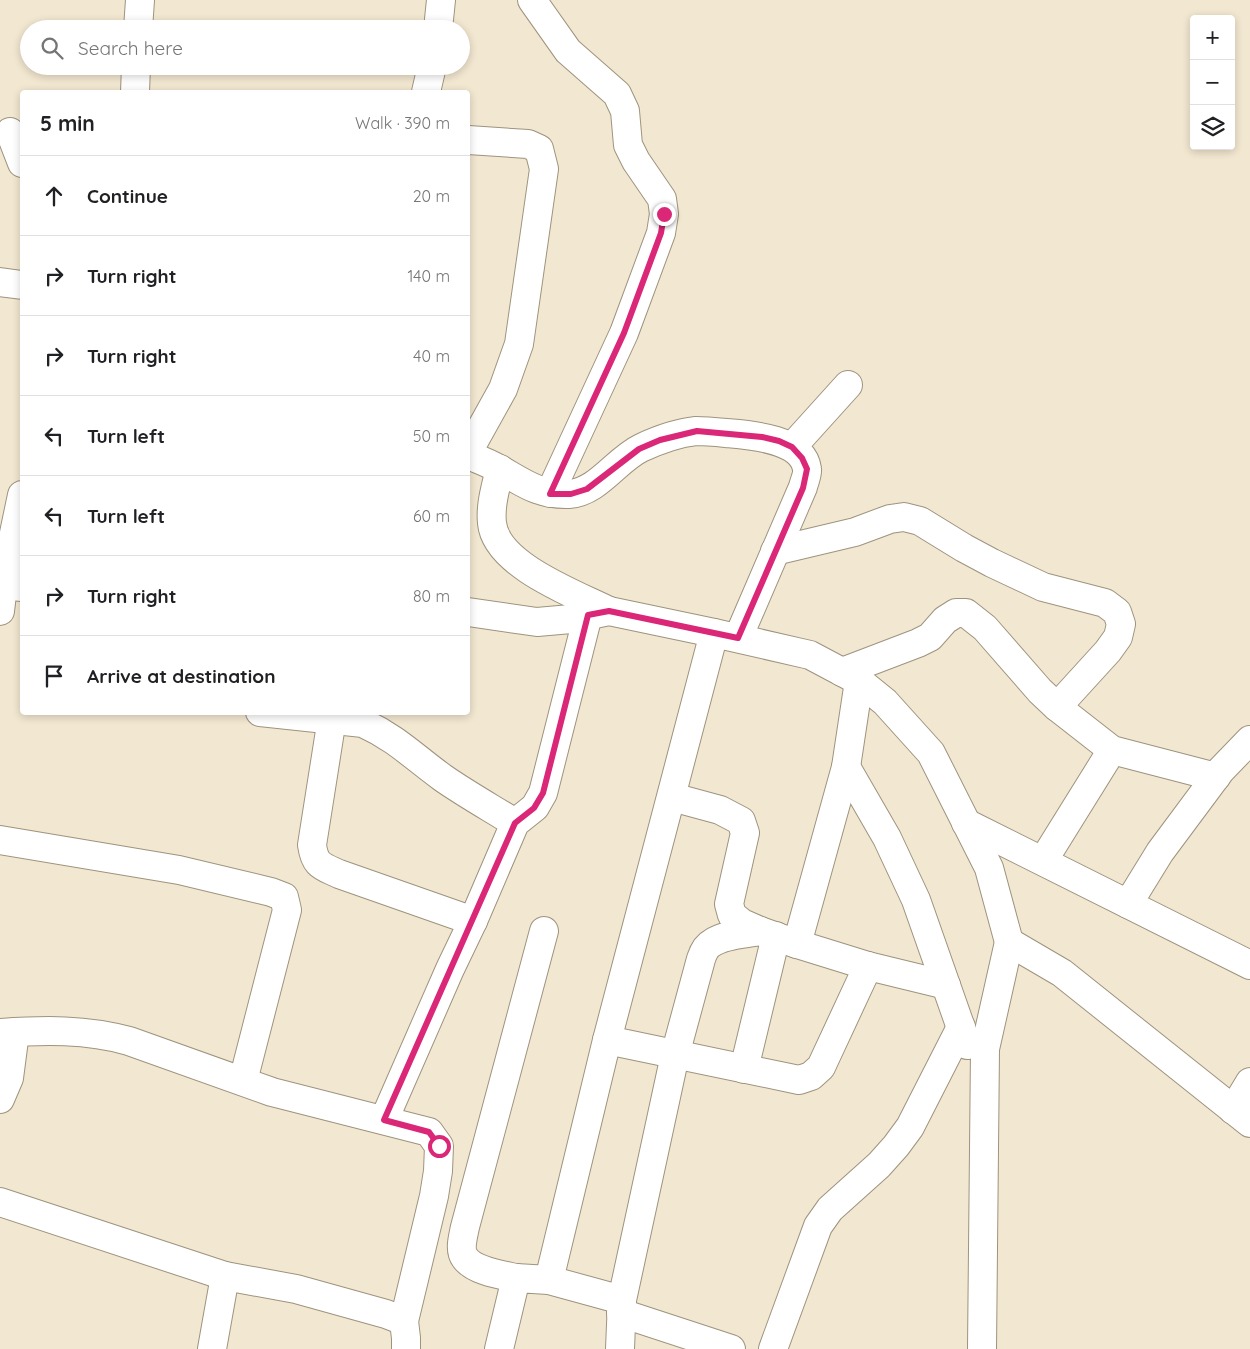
<!DOCTYPE html>
<html lang="en">
<head>
<meta charset="utf-8">
<style>
  :root { --surface:#fff; --page:#f2f2f2; --text:#202124; --muted:#757577; --line:#e0e0e0 }
  body { margin:0; font-family:Quicksand,sans-serif; background:var(--page); color:var(--text) }
  .controls { position:absolute; right:15px; top:15px; display:grid; overflow:hidden; border-radius:5px; box-shadow:0 2px 8px #0003 }
  .controls button { width:45px; height:45px; display:grid; place-items:center; padding:0; border:0; border-bottom:1px solid var(--line); background:var(--surface); color:var(--text); font:25px sans-serif }
  .stop { position:absolute; width:15px; height:15px; margin:-11px; border:4px solid #db2777; border-radius:50%; background:#fff }
  .stop.end { background:#db2777; border-color:#fff; box-shadow:0 1px 5px #0008 }
  .list { margin:0; padding:0; list-style:none }
  h2 { display:flex; justify-content:space-between; align-items:center; height:65px; margin:0; padding:0 20px; font-size:21px }
  h2 small { font-size:16px; font-weight:400; color:var(--muted) }
  .list li { display:grid; grid-template-columns:32px 1fr auto; gap:15px; align-items:center; box-sizing:border-box; height:80px; padding:0 20px; border-top:1px solid var(--line) }
  .list b { display:block; font-size:19px; white-space:nowrap }
  .list em { font-size:16px; font-style:normal; color:var(--muted) }
  .icon { flex:none; width:28px; height:28px; fill:none; stroke:currentColor; stroke-width:2; stroke-linecap:round; stroke-linejoin:round }
  .map { position:relative; flex:none; width:1250px; height:1349px; overflow:hidden }
  .search { position:absolute; background:var(--surface); box-shadow:0 2px 8px #0003; left:20px; top:20px; width:450px; height:55px; display:flex; align-items:center; gap:12px; box-sizing:border-box; padding:0 18px; border-radius:28px; color:var(--muted); font-size:19px }
  .panel { position:absolute; background:var(--surface); box-shadow:0 2px 8px #0003; left:20px; top:90px; width:450px; height:625px; border-radius:5px }
  .map>svg:first-child { display:block }
  .lines { fill:none; stroke-linecap:round; stroke-linejoin:round }
  .street-casing { stroke:#9e937e; stroke-width:30 }
  .secondary-casing { stroke:#9e937e; stroke-width:30 }
  .street { stroke:#fff; stroke-width:28 }
  .secondary { stroke:#fff; stroke-width:28 }
  .route { stroke:#db2777; stroke-width:6 }
</style>
</head>
<body>
<div class="map">
<svg width="1250" height="1349" viewBox="0 0 1250 1349">
  <rect width="100%" height="100%" fill="#f2e7d0"/>
  <g class="lines">
    <g class="street-casing">
      <g id="street">
        <path d="M532,0L568,51L617,94L625,111L628,145L636,161L662,199L664,214L661,233L624,333L550,493"/>
        <path d="M138,29L140,0"/>
        <path d="M438,29L441,0"/>
        <path d="M135,92L136,66"/>
        <path d="M426,92L432,66"/>
        <path d="M10,132L22,163"/>
        <path d="M468,140L528,144L539,149L544,169L519,344L503,389L468,452"/>
        <path d="M0,282L22,285"/>
        <path d="M792,447L848,385"/>
        <path d="M468,455C478,459 489,463 499,469C524,483 538,495 569,494C598,492 616,460 641,448C658,440 677,433 696,431C705,431 716,432 726,433C749,435 803,438 807,469C808,474 804,482 803,487L738,638"/>
        <path d="M500,469C496,486 490,505 492,523C496,565 575,594 609,611"/>
        <path d="M775,551L855,532L890,519L904,517L920,521L964,548L992,563L1043,587L1105,603L1117,612L1121,624L1118,637L1108,651L1057,707"/>
        <path d="M0,611L3,586L22,495"/>
        <path d="M842,672L918,643L930,637L945,620L956,613H966L985,628L1040,691L1057,707L1112,750L1216,777"/>
        <path d="M260,712L363,723C396,738 414,757 443,778C466,794 491,808 515,823"/>
        <path d="M333,712L312,845C315,866 322,866 339,874L473,921"/>
        <path d="M846,767L887,838L916,900L967,1045"/>
        <path d="M672,797L720,810L741,821L745,833L729,904L732,915L742,923L760,931L797,944L868,966L946,985"/>
        <path d="M966,823L1250,965"/>
        <path d="M0,840L179,870L271,892L284,897L287,910L243,1081"/>
        <path d="M1043,861L1112,750"/>
        <path d="M1128,904L1160,852L1221,770L1250,740"/>
        <path d="M797,944L846,767L859,681"/>
        <path d="M0,1033C44,1030 86,1029 129,1041L272,1092L429,1132L439,1146L438,1171L434,1196L404,1321"/>
        <path d="M607,1040L799,1080L811,1076L821,1067L868,966"/>
        <path d="M744,1069L776,936"/>
        <path d="M0,1099L9,1078L15,1032"/>
        <path d="M1233,1110L1250,1082"/>
        <path d="M384,1120L450,969L473,921L515,823L535,807L543,793L588,615"/>
        <path d="M0,1202L225,1276L296,1289L386,1314L404,1321L406,1338V1349"/>
        <path d="M516,1278C502,1275 474,1271 465,1258C459,1250 463,1237 465,1227L544,931"/>
        <path d="M549,1280L607,1040L714,633"/>
        <path d="M621,1313L731,1349"/>
        <path d="M212,1349L225,1276"/>
        <path d="M499,1349L516,1278L549,1280L622,1300"/>
        <path d="M620,1349L622,1300L675,1055L701,959C703,953 706,946 712,943C725,934 745,934 760,931"/>
        <path d="M773,1349L818,1226L830,1209L879,1165L896,1146L910,1127L961,1027"/>
        <path d="M982,1349L985,1049L1009,942"/>
      </g>
    </g>
    <g class="secondary-casing">
      <g id="secondary">
        <path d="M0,585L22,587"/>
        <path d="M468,612L537,622L571,619L609,611L714,633L810,655L859,681L885,702L931,753L989,868L1009,942L1062,973L1250,1123"/>
      </g>
    </g>
    <use href="#street" class="street"/>
    <use href="#secondary" class="secondary"/>
  </g>
  <g class="lines">
    <path class="route" d="M439,1146L429,1132L384,1120L515,823L534,808L543,793L588,615L609,611L738,638L803,488L807,469L802,458L792,447L779,441L762,437L697,431L660,440L639,449L587,489L571,494H550L624,333L661,233L664,214"/>
  </g>
</svg>
<div class="controls">
<button>+</button>
<button>−</button>
<button><svg class="icon" aria-label="layers" viewBox="0 0 24 24"><path d="M12 4l9 5-9 5-9-5zM3 14l9 5 9-5"/></svg></button>
</div>
<div class="stop" style="left:439px;top:1146px"></div>
<div class="stop end" style="left:664px;top:214px"></div>
<div class="search"><svg class="icon" aria-label="search" viewBox="0 0 24 24"><circle cx="10" cy="10" r="6"/><path d="M15 15l6 6"/></svg>Search here</div>
<section class="panel">
<h2>5 min<small>Walk · 390 m</small></h2>
<ul class="list">
<li><svg class="icon" aria-label="ahead" viewBox="0 0 24 24"><path d="M12 20V5M6 11l6-6 6 6"/></svg><div><b>Continue</b></div><em>20 m</em></li>
<li><svg class="icon" aria-label="right" viewBox="0 0 24 24"><path d="M7 20v-9h11M14 6l5 5-5 5"/></svg><div><b>Turn right</b></div><em>140 m</em></li>
<li><svg class="icon" aria-label="right" viewBox="0 0 24 24"><path d="M7 20v-9h11M14 6l5 5-5 5"/></svg><div><b>Turn right</b></div><em>40 m</em></li>
<li><svg class="icon" aria-label="left" viewBox="0 0 24 24"><path d="M17 20v-9H6M10 6l-5 5 5 5"/></svg><div><b>Turn left</b></div><em>50 m</em></li>
<li><svg class="icon" aria-label="left" viewBox="0 0 24 24"><path d="M17 20v-9H6M10 6l-5 5 5 5"/></svg><div><b>Turn left</b></div><em>60 m</em></li>
<li><svg class="icon" aria-label="right" viewBox="0 0 24 24"><path d="M7 20v-9h11M14 6l5 5-5 5"/></svg><div><b>Turn right</b></div><em>80 m</em></li>
<li><svg class="icon" aria-label="arrive" viewBox="0 0 24 24"><path d="M6 21V4h12l-3 4 3 4H6"/></svg><div><b>Arrive at destination</b></div></li>
</ul>
</section>
</div>
</body>
</html>
